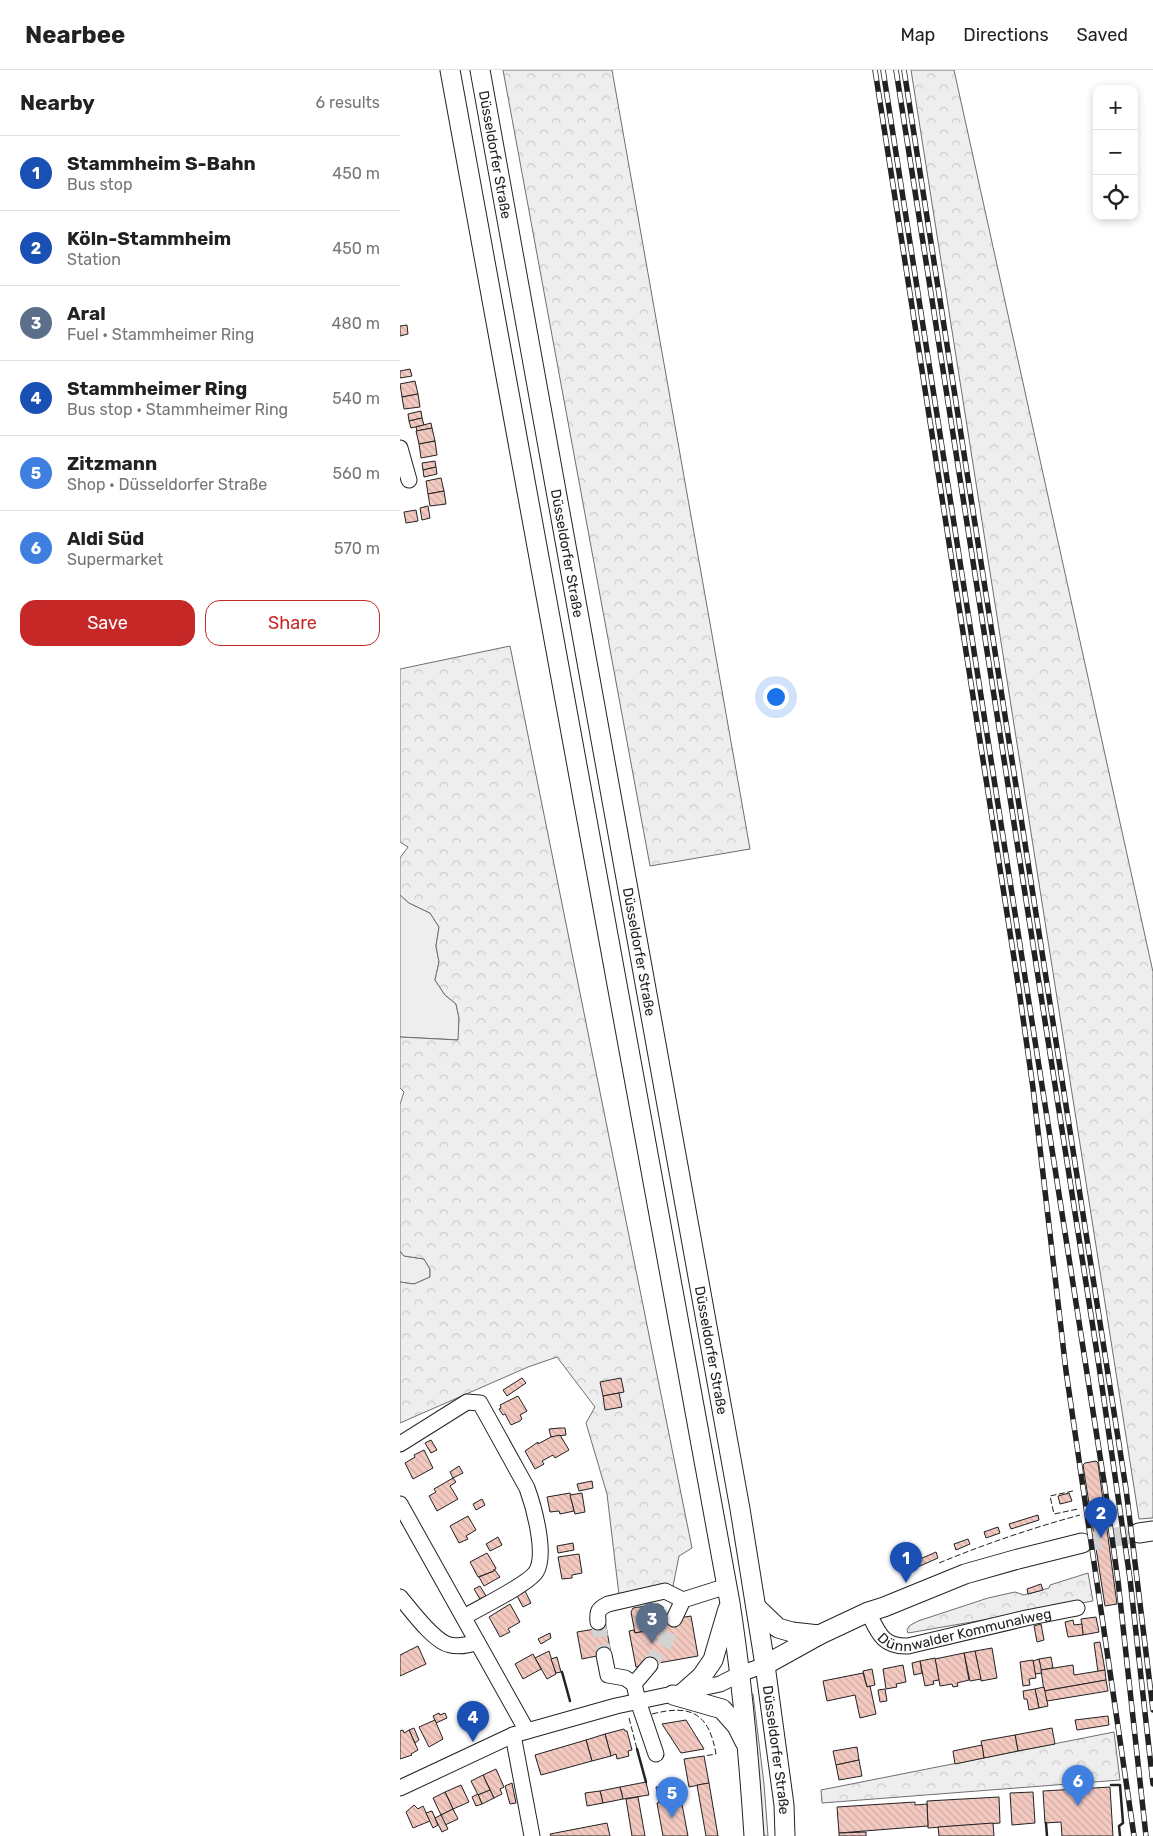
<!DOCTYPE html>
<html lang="en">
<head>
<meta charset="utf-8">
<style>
  :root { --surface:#fff; --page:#f2f2f2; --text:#222; --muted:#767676; --line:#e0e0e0; --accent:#c62828 }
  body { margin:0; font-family:Rubik,sans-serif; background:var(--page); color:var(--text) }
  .controls { position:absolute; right:15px; top:15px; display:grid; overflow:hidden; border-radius:10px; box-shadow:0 2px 8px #0003 }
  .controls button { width:45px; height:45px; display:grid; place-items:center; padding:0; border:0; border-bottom:1px solid var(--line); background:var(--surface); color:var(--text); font:25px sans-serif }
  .you { position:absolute; left:375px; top:626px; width:18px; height:18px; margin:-12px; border:4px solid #fff; border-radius:50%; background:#1a73e8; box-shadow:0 0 0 8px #1a73e833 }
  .badge { display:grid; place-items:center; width:32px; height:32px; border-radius:50%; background:var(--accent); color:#fff; font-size:16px; font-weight:700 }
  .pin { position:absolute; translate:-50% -41px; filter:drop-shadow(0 1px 2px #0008) }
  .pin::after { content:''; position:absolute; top:26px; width:18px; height:15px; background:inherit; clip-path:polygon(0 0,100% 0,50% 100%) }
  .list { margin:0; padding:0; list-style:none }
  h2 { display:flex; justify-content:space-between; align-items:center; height:65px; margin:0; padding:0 20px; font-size:21px }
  h2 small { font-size:16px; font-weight:400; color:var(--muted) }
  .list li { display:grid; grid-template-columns:32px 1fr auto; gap:15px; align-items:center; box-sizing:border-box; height:75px; padding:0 20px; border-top:1px solid var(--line) }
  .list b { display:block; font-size:19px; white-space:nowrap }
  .list p { margin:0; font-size:16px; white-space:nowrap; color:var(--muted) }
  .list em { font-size:16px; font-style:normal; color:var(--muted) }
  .actions { display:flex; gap:10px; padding:15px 20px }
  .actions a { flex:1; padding:11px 0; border:1px solid var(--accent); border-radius:15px; text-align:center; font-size:18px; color:var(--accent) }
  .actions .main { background:var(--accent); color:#fff }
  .icon { flex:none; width:28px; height:28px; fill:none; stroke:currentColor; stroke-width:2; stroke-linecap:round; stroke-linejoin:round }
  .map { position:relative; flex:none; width:753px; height:1766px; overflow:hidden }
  header { display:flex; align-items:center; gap:30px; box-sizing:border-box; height:70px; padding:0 25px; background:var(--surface); border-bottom:1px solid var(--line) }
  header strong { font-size:24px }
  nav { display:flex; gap:28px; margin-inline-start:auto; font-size:18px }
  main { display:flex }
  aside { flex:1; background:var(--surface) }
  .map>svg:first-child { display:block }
  .grass { fill:#eee; stroke:#6f6f6f }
  .forest { fill:url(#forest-crowns); stroke:#6f6f6f }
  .building { fill:url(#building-back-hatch); stroke:#222 }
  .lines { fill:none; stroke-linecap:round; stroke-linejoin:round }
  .minor-tunnel { stroke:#d3d3d3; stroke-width:15; stroke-dasharray:15 8; stroke-linecap:butt }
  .major-tunnel { stroke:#d3d3d3; stroke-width:19; stroke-dasharray:19 9; stroke-linecap:butt }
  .minor-casing { stroke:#222; stroke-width:17 }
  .major-casing { stroke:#222; stroke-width:21 }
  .minor { stroke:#fff; stroke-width:15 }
  .major { stroke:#fff; stroke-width:19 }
  .rail-casing { stroke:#222; stroke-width:5.5 }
  .rail { stroke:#fff; stroke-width:4; stroke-dasharray:11; stroke-linecap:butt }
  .fence { stroke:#222; stroke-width:1; stroke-dasharray:6 2.5; stroke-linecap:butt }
  .wall { stroke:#222; stroke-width:2.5 }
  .labels { text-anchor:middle; stroke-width:4; stroke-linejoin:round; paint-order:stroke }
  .street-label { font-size:14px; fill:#222; stroke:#fff }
</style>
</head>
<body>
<header>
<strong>Nearbee</strong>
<nav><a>Map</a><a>Directions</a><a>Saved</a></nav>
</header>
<main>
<aside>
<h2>Nearby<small>6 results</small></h2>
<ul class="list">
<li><span class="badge" style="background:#1a4fb4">1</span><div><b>Stammheim S-Bahn</b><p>Bus stop</p></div><em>450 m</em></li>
<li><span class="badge" style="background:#1a4fb4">2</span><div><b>Köln-Stammheim</b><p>Station</p></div><em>450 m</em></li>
<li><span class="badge" style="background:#5c6f8a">3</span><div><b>Aral</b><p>Fuel · Stammheimer Ring</p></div><em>480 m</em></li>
<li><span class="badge" style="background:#1a4fb4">4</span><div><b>Stammheimer Ring</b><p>Bus stop · Stammheimer Ring</p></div><em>540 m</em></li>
<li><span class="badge" style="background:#3f7fe0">5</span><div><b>Zitzmann</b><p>Shop · Düsseldorfer Straße</p></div><em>560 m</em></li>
<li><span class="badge" style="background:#3f7fe0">6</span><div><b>Aldi Süd</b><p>Supermarket</p></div><em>570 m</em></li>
</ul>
<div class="actions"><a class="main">Save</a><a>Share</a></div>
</aside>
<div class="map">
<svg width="753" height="1766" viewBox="0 0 753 1766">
  <defs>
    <pattern id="forest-crowns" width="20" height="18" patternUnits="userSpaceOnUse" patternTransform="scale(1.25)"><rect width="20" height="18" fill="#eee"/><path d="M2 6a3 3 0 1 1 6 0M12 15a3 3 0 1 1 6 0" fill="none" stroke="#ccc"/></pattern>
    <pattern id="building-back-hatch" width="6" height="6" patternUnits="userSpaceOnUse" patternTransform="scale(1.25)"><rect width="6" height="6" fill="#f3c9c0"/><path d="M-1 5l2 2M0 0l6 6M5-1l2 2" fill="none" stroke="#d0aca5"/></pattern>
  </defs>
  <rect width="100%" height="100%" fill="#fff"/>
  <g class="grass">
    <path d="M0,825L9,833L30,843L39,857L36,876L39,892L35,910L45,925L56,934L59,948V970L0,967Z"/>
    <path d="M0,1181L4,1186L24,1189L30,1199V1207L14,1214L0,1212Z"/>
    <path d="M353,1624L364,1714L368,1766H364L350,1625Z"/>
  </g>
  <g class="forest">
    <path d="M103,0H212L350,779L250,796Z"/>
    <path d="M511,0H554L753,902V1448L739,1449Z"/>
    <path d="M110,576L292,1478L279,1486L273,1516L219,1525L207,1424L186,1353L195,1337L157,1287L128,1297L0,1353V1212L14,1214L30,1207V1199L24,1189L4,1186L0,1181V1034L4,1022L0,1018V967L58,970L59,948L56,934L45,925L35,910L39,892L36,876L39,857L30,843L9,833L0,825V788L8,777L0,772V599Z"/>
    <path d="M688,1503L693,1531L514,1562L508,1563L507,1560L509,1556L518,1551L588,1528L615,1522L624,1525L649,1518L650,1515Z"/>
    <path d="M714,1662L720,1710L422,1733L421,1720Z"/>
  </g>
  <g class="building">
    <path d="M7,255L8,264L0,266V256Z"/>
    <path d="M10,299L12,306L0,308V301Z"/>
    <path d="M15,311L18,324L2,327L0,314Z"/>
    <path d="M18,324L20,337L4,339L2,327Z"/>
    <path d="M21,341L22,348L9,351L8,344Z"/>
    <path d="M22,348L24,355L11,358L9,351Z"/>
    <path d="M31,353L32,358L17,361L16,357Z"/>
    <path d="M32,358L35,371L19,374L16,361Z"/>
    <path d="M35,371L37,385L21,388L19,374Z"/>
    <path d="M35,391L36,397L23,400L22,393Z"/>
    <path d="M36,397L37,404L24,407L23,400Z"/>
    <path d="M41,408L44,421L28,424L26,411Z"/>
    <path d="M44,421L46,434L30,436L28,424Z"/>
    <path d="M28,436L30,448L22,450L20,438Z"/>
    <path d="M16,440L18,451L6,453L4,442Z"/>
    <path d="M122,1308L126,1313L107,1326L103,1320Z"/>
    <path d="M221,1308L224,1322L203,1326L200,1312Z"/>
    <path d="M219,1323L222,1337L205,1340L203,1326Z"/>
    <path d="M118,1326L127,1341L120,1345L122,1349L120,1351L111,1355L105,1344L103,1345L99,1339L101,1338L100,1335Z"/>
    <path d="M160,1358H165L166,1365L151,1367L149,1359Z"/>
    <path d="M160,1365L169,1380L155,1388L153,1385L142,1391L144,1394L135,1399L125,1381L138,1372V1374L151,1367Z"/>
    <path d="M31,1370L37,1380L31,1383L25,1373Z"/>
    <path d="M24,1380L33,1398L13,1409L5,1393L15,1387L14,1385Z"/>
    <path d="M696,1391L698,1393L717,1534L705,1536L683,1395L685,1393Z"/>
    <path d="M59,1396L63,1403L53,1408L50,1402Z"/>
    <path d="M53,1408L56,1412L50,1416L58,1429L37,1441L29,1426L36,1422L34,1419Z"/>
    <path d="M192,1411L193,1418L179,1421L177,1414Z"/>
    <path d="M170,1423L174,1441L160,1444L159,1441L150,1442L147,1427Z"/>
    <path d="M182,1423L185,1442L175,1444L170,1425Z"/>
    <path d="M669,1423L672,1431L660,1434L658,1426Z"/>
    <path d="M82,1429L85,1435L76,1440L73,1434Z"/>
    <path d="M638,1445L639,1450L611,1459L609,1454Z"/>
    <path d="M68,1446L76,1460L66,1466L68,1469L59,1473L50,1456Z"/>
    <path d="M598,1457L600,1463L586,1468L584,1462Z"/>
    <path d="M98,1467L102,1475L90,1481L86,1474Z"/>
    <path d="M568,1469L570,1474L556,1480L554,1474Z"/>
    <path d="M173,1473L174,1480L158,1483L157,1476Z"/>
    <path d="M536,1482L538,1488L511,1500L509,1494Z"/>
    <path d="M87,1483L96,1498L94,1501L78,1507L70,1492Z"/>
    <path d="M179,1484L182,1503L172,1505V1508L162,1509L158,1487Z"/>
    <path d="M94,1499L100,1507L84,1516L79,1507L94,1501Z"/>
    <path d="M641,1514L643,1520L628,1524L627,1519Z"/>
    <path d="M80,1516L86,1526L80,1529L74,1519Z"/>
    <path d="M124,1519L131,1533L123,1537L116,1524Z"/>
    <path d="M110,1534L120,1552L108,1559L110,1562L100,1567L89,1547Z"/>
    <path d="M258,1534L263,1537L265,1548L261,1551L262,1558L235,1563L231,1542L233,1538Z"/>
    <path d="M291,1546L298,1586L236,1597L229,1561L234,1560L235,1563L262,1558L261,1551Z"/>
    <path d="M696,1547L699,1562L683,1565L681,1549Z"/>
    <path d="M673,1550L674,1555L682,1554L683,1565L668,1567L665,1552Z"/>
    <path d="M205,1551L211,1583L182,1589L177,1562L195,1559Z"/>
    <path d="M641,1554L644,1570L637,1572L634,1556Z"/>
    <path d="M150,1563L151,1568L141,1574L138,1569Z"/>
    <path d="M700,1572L705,1600L698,1602L694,1573Z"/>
    <path d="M18,1576L26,1594L0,1606V1585Z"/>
    <path d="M592,1578L597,1608L581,1611L575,1581Z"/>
    <path d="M149,1581L156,1604L147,1609L135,1588Z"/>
    <path d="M575,1581L581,1609L570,1611L564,1583Z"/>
    <path d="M564,1583L569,1610L557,1613L558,1616L553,1617L552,1614L540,1616L535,1589Z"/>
    <path d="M133,1584L141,1599L123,1609L115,1594Z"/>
    <path d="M157,1587L161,1602L156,1603L151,1589Z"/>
    <path d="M651,1587L653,1598L641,1600L639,1589Z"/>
    <path d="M535,1588L539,1610L533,1611L534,1614L525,1616L520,1591Z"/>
    <path d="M639,1589L642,1603L635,1604L633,1591Z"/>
    <path d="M633,1590L636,1608L629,1609L630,1615L623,1616L620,1592Z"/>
    <path d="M520,1591L522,1603L514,1605L512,1593Z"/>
    <path d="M503,1595L506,1612L496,1614L497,1617L486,1619L483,1599Z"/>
    <path d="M673,1595L674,1605L705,1600L706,1610L644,1621L641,1600Z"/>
    <path d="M472,1599L475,1615L467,1617L463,1601Z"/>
    <path d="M463,1603L467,1617L470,1616L476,1644L460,1648L455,1625L427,1631L423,1611Z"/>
    <path d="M706,1610L708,1621L647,1631L644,1621Z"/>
    <path d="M644,1617L648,1636L639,1638L635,1619Z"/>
    <path d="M485,1619L487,1631L480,1632L478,1620Z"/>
    <path d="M635,1619L639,1638L629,1640L627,1629H624L623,1621Z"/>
    <path d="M39,1643L40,1645L45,1643L47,1648L36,1653L33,1646Z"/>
    <path d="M708,1646L709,1655L677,1660L675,1650Z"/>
    <path d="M35,1650L43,1669L29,1677L19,1657Z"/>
    <path d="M286,1650L304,1679L281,1683L262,1654Z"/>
    <path d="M14,1658L19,1670L15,1673L9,1660Z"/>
    <path d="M652,1658L655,1674L618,1681L615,1665Z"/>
    <path d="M224,1659L225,1661H227L232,1680L228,1681L229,1686L217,1689L216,1684L211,1686L205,1664Z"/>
    <path d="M3,1660L4,1663L9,1660L18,1680L11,1684L12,1685L0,1689V1661Z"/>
    <path d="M205,1664L211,1686L192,1691L186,1670Z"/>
    <path d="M615,1665L618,1681L584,1688L581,1671Z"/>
    <path d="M186,1670L192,1691L141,1705L135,1685Z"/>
    <path d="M582,1675L584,1688L555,1694L553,1681Z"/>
    <path d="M457,1677L459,1690L436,1695L433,1681Z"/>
    <path d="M304,1686L309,1713L289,1717L284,1689Z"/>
    <path d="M459,1690L462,1706L439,1710L436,1695Z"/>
    <path d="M96,1699L104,1717L100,1719L102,1724L94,1728L83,1705Z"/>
    <path d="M83,1705L90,1720L78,1725L71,1711Z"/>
    <path d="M246,1712L249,1725L223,1729L220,1717Z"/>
    <path d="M112,1713L116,1733L110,1734L105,1716Z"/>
    <path d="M309,1713L318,1766H306L297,1715Z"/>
    <path d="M277,1714L280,1730L259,1733L256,1717Z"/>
    <path d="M61,1715L69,1732L53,1739L45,1722Z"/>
    <path d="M220,1717L223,1729L203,1733L200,1721Z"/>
    <path d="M710,1717L713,1766H662L661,1752L645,1753L643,1721Z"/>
    <path d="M90,1720L94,1728L82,1734L78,1725Z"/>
    <path d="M200,1721L203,1733L187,1736L185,1723Z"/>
    <path d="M45,1722L53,1739L41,1745L33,1728Z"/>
    <path d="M633,1722L635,1753L612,1755L610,1723Z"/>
    <path d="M78,1724L82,1734L76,1736L72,1727Z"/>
    <path d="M238,1727L245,1766H232L226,1729Z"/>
    <path d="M599,1727L600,1753L528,1758L527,1731Z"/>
    <path d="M280,1729H281L288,1766H263L257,1733Z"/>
    <path d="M515,1732V1735L527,1734L528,1756L439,1763L437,1737Z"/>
    <path d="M14,1735L18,1739L23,1736L30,1751L13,1758L6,1742Z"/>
    <path d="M53,1739L58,1749L45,1755L41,1745Z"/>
    <path d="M32,1741L38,1755L33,1758L26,1743Z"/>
    <path d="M41,1745L48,1759L42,1762L35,1748Z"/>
    <path d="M207,1753L210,1766H151L150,1764Z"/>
    <path d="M593,1753L594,1766H539L538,1757Z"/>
    <path d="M466,1762V1766H439V1763Z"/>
  </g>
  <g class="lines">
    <g class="minor-tunnel">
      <path d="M198,1552L204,1585"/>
      <path d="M250,1595L265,1573L274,1549"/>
    </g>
    <path class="major-tunnel" d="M682,1473L739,1463"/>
    <g class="minor-casing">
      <g id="minor">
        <path d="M0,378L9,410"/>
        <path d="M0,1374L67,1332L80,1333L127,1418C134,1437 147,1485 136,1502C127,1515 79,1538 64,1547"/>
        <path d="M0,1434L127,1661"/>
        <path d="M0,1527C11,1540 34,1572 50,1575C60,1577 67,1576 77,1572"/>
        <path id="s1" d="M468,1542C478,1562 482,1577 508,1576L626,1548L677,1538"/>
        <path d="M274,1549L283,1530L327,1516"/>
        <path d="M198,1552C197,1541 198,1539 208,1534L265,1521L283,1530"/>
        <path d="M204,1585L208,1605L225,1608L234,1614"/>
        <path d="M250,1595L234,1614L238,1631L256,1684"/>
        <path d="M113,1665L132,1766"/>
        <path d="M0,1718L113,1665L216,1636L320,1614L340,1604L365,1595"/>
      </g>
    </g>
    <g class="major-casing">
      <g id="major">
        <path d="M50,0L330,1533C342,1610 349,1688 354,1766"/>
        <path id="s2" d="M80,0L340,1439L365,1595L384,1735L385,1766"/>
        <path d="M739,1463L753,1461"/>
        <path d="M356,1537L378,1558L392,1562L419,1565"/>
        <path d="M365,1595L419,1565L468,1542L484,1537L565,1504L618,1489L682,1473"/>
        <path d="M284,1622L302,1606L313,1590L328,1539"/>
        <path d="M273,1625L322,1639L337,1656L345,1672"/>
      </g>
    </g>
    <use href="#minor" class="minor"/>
    <use href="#major" class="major"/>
    <g class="rail-casing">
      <g id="rail">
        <path d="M475,0L619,920L633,1018L666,1301L734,1766"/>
        <path d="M483,0L705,1418L718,1511L746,1766"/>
        <path d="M496,0L699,1296L730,1509L753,1714"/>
        <path d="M504,0L726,1419L753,1640"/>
      </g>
    </g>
    <use href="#rail" class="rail"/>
    <g class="fence">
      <path d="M673,1421L650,1426L654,1444L678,1439"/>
      <path d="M539,1493C585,1474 632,1458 680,1445"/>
      <path d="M252,1644C291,1634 309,1643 316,1684L304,1686"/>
      <path d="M229,1648L237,1679"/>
    </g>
    <g class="wall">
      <path d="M162,1602L170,1631"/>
      <path d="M237,1679L246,1712"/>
      <path d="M711,1715H720L723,1753L719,1756L720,1766"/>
      <path d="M646,1753L647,1766"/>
    </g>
  </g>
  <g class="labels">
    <g class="street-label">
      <text dy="5" stroke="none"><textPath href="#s2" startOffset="86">Düsseldorfer Straße</textPath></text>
      <text dy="5" stroke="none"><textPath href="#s2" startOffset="491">Düsseldorfer Straße</textPath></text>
      <text dy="5" stroke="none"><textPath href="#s2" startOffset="896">Düsseldorfer Straße</textPath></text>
      <text dy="5" stroke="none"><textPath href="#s2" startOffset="1301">Düsseldorfer Straße</textPath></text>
      <text dy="5" stroke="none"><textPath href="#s1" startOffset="115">Dünnwalder Kommunalweg</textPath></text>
      <text dy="5" stroke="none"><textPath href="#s2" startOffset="1706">Düsseldorfer Straße</textPath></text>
    </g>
  </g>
</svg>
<div class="controls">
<button>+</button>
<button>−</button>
<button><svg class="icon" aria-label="locate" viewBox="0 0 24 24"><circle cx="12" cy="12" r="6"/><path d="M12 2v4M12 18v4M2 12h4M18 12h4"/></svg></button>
</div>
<div class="you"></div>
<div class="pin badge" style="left:506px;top:1513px;background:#1a4fb4">1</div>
<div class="pin badge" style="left:701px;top:1468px;background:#1a4fb4">2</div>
<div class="pin badge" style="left:252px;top:1574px;background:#5c6f8a">3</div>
<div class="pin badge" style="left:73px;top:1672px;background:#1a4fb4">4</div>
<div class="pin badge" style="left:272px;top:1748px;background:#3f7fe0">5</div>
<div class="pin badge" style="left:678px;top:1736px;background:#3f7fe0">6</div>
</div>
</main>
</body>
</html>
